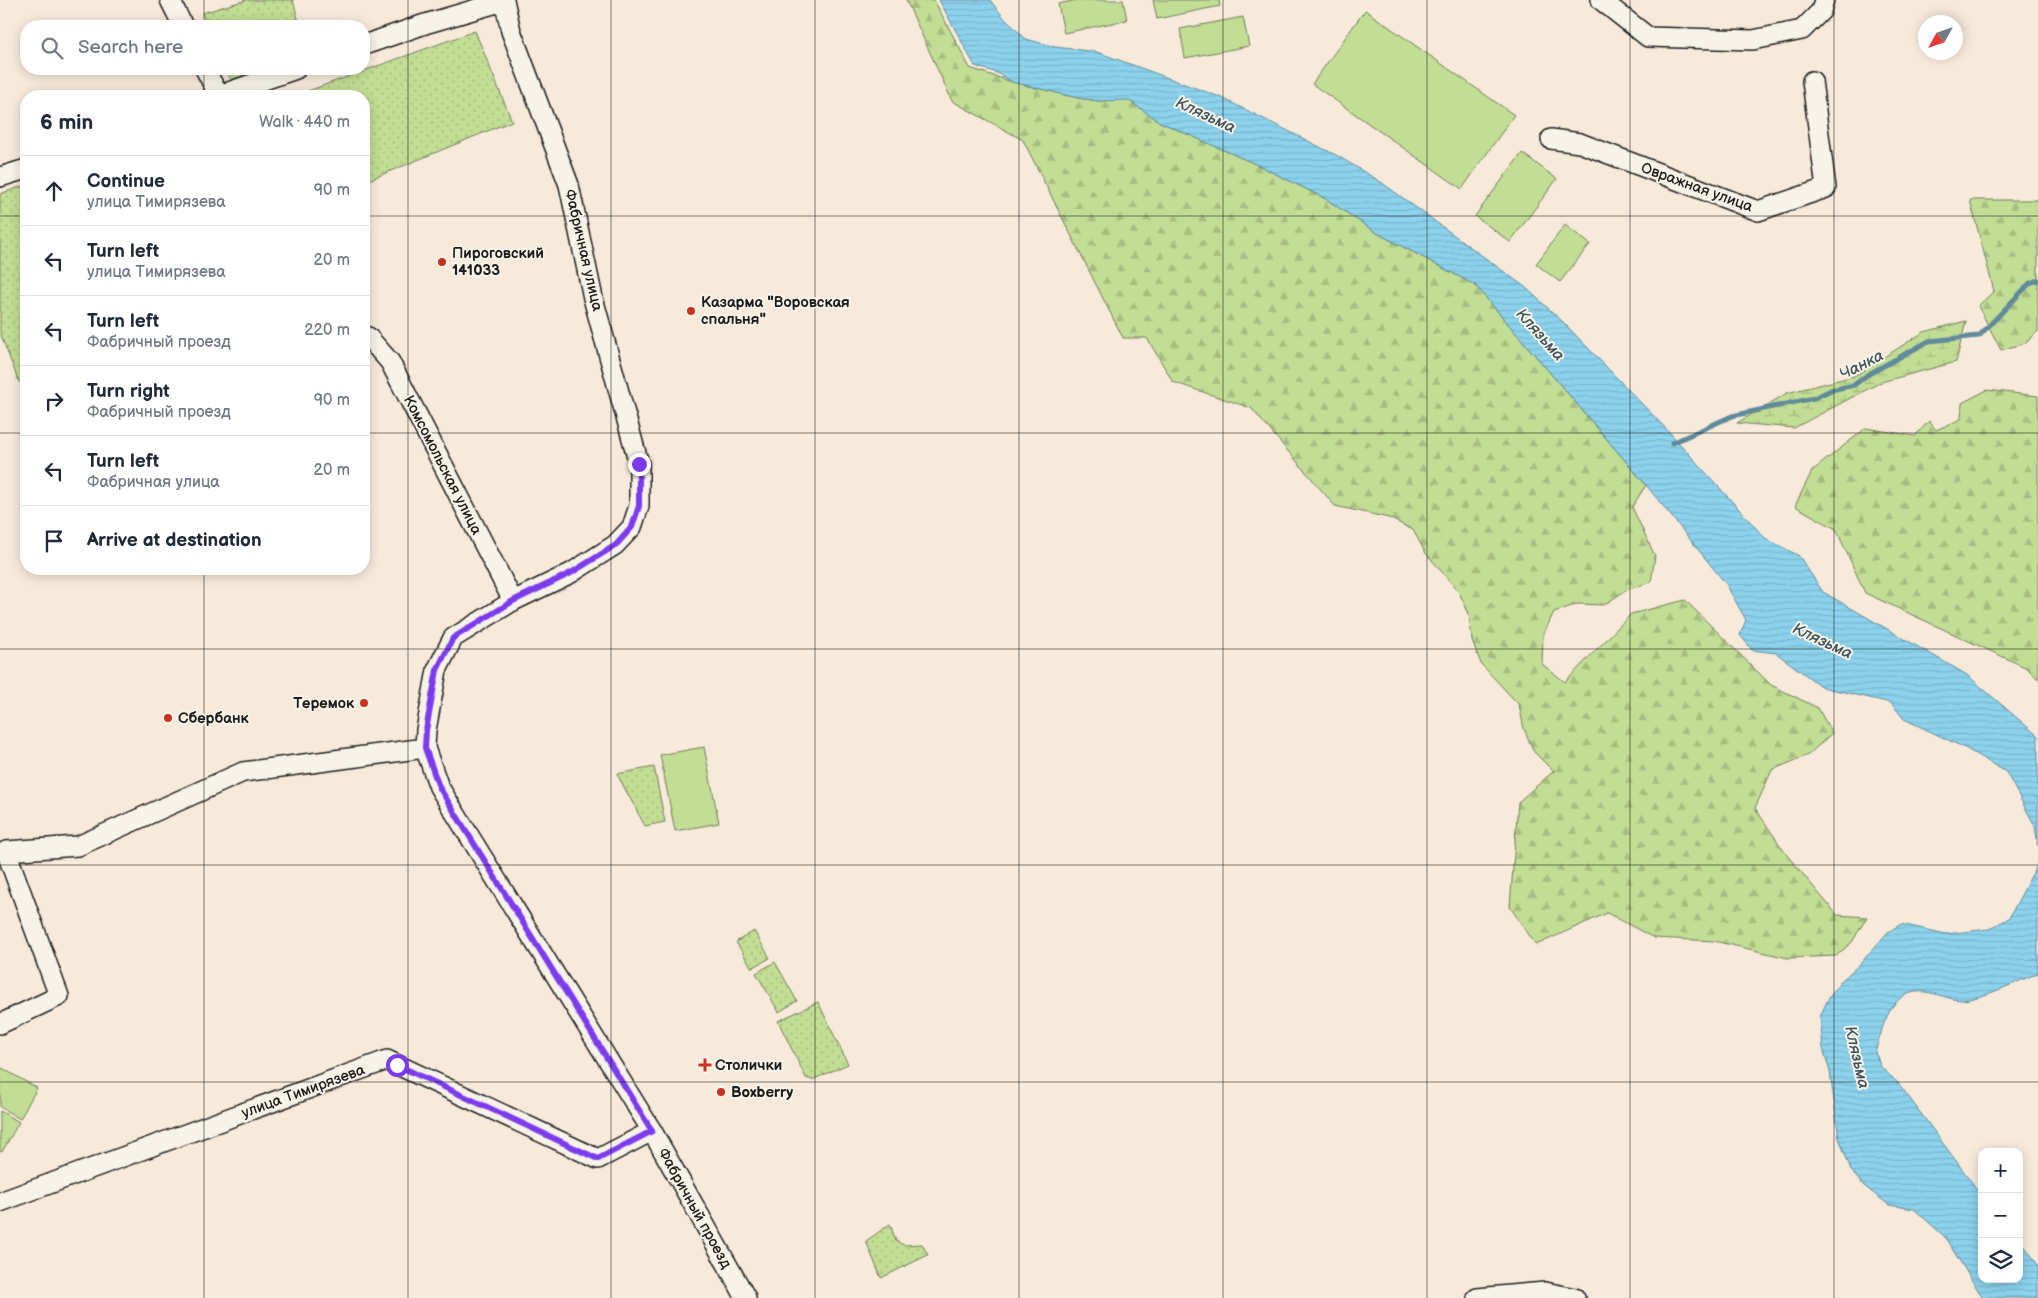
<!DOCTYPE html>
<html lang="en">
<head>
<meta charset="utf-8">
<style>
  :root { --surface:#fff; --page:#f6f6f7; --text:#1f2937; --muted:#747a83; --line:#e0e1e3 }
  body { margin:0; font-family:"Balsamiq Sans",sans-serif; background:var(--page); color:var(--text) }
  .controls { position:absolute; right:15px; bottom:15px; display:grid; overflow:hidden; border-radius:10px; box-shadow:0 2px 12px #0003 }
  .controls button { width:45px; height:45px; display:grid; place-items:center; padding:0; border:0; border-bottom:1px solid var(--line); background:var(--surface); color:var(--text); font:25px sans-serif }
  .compass { position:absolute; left:1918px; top:15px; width:45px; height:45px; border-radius:50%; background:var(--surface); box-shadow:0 2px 12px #0003; rotate:230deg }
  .stop { position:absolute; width:15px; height:15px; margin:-11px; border:4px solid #7c3aed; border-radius:50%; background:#fff }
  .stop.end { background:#7c3aed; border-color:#fff; box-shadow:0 1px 5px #0008 }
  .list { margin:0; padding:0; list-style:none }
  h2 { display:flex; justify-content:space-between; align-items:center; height:65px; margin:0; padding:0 20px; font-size:21px }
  h2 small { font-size:16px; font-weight:400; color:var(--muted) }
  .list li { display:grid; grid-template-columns:32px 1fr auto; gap:15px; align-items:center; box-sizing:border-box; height:70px; padding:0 20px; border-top:1px solid var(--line) }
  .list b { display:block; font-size:19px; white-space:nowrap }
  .list p { margin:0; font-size:16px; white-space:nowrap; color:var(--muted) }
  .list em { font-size:16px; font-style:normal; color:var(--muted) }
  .icon { flex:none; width:28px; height:28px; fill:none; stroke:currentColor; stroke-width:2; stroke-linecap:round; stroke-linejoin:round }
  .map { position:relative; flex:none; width:2038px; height:1298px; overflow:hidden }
  .search { position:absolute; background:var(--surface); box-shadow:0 2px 12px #0003; left:20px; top:20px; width:350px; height:55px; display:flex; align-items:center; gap:12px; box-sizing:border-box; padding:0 18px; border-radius:20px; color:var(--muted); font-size:19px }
  .panel { position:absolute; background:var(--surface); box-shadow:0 2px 12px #0003; left:20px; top:90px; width:350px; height:485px; border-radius:20px }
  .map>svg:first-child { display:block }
  .grass { fill:#c2dd94; stroke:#6f7c58 }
  .forest { fill:url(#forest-firs); stroke:#6f7c58 }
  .wetland { fill:url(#wetland-marsh); stroke:#6f7c58 }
  .park { fill:url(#park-dots); stroke:#6f7c58 }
  .water { fill:url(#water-rules); stroke:#608a9a }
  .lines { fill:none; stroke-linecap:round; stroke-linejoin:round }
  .stream { stroke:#608a9a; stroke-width:5 }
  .minor-casing { stroke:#1c1c1c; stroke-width:22 }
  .minor { stroke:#f7f3e8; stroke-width:19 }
  .route { stroke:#7c3aed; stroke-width:6 }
  .grid { fill:none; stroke:#1c1c1c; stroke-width:1; stroke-opacity:0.55 }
  .poi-dot { fill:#c8321e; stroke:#f7f3e8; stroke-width:2 }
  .labels { text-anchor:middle; stroke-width:4; stroke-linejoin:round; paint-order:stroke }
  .street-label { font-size:15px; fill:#1c1c1c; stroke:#f7f3e8 }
  .poi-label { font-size:15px; font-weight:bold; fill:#1c1c1c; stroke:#f7f3e8; text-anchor:start }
  .water-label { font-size:16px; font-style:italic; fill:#3e535b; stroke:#f7f3e8 }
</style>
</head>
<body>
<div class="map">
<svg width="2038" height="1298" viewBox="0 0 2038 1298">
  <defs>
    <pattern id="forest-firs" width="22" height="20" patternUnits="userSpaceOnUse" patternTransform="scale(1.25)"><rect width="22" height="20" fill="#c2dd94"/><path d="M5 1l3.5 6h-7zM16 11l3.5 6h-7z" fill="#a6bd7f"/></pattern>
    <pattern id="wetland-marsh" width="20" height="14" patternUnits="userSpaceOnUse" patternTransform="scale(1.25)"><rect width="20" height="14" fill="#c2dd94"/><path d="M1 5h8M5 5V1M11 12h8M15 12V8" fill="none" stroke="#a6bd7f"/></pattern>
    <pattern id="park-dots" width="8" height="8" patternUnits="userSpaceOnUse" patternTransform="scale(1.25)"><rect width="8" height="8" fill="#c2dd94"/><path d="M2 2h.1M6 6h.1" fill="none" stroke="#a6bd7f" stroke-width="1.8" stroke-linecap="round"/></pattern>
    <pattern id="water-rules" width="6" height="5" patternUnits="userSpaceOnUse" patternTransform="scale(1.25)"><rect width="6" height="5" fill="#8dd3ee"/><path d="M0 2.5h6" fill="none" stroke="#79b5cc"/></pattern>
  </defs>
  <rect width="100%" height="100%" fill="#f7eadb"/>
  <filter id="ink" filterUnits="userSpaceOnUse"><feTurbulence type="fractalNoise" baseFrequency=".02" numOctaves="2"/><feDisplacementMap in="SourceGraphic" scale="10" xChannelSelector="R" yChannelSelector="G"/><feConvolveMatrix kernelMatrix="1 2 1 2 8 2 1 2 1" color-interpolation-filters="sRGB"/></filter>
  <g filter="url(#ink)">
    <g class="grass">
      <path d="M1077,0H1123L1127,20L1064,33L1058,4Z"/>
      <path d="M1153,0H1219L1220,6L1157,19Z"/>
      <path d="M1365,10L1514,115L1462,189L1312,84Z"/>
      <path d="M1243,17L1249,46L1185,58L1180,29Z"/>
      <path d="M1522,153L1557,179L1510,242L1475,216Z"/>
      <path d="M1565,225L1590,244L1560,282L1536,264Z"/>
      <path d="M704,747L719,823L675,831L660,755Z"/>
      <path d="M0,1067L37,1088L20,1119L0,1107Z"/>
      <path d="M0,1111L19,1122L2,1152L0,1151Z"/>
    </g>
    <g class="forest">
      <path d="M906,0H934L970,68L1012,82L1078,98L1099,101L1128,99L1160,122L1260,166L1326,199L1377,233L1475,285L1646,485L1632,507L1655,556L1651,582L1626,590L1604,605L1578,604L1554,612L1543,635L1542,664L1565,682L1631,614L1685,600L1771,685L1818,708L1832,733L1808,755L1772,770L1755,808L1786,854L1837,915L1867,917L1852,942L1836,956L1788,958L1714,941L1654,938L1607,913L1536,945L1510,907L1518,802L1555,770L1553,771L1534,752L1524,729L1519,705L1481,664L1472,640L1469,614L1459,592L1425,552L1413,530L1389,518L1335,506L1251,408L1173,382L1147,338H1123L1023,140L952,101Z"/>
      <path d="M1970,200H2038V331L2026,343L2001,350L1978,306L1994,291Z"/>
      <path d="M1987,390L2038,396V679L2027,668L1865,593L1836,529L1795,506L1812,471L1866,428L1915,436L1929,421L1936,430L1961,419L1962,403Z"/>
    </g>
    <path class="wetland" d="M1966,321L1956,362L1881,382L1794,428L1737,423L1787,393L1854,376L1924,332Z"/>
    <g class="park">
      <path d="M246,0H293L300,26H207L202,13Z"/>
      <path d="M475,31L512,121L364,182V96H294Z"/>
      <path d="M226,69H262L231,80Z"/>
      <path d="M26,185V379L19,382L0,333V194Z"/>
      <path d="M654,767L665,822L645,826L617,774Z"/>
      <path d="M754,931L770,958L752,968L736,942Z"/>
      <path d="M775,962L797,1001L779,1012L756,973Z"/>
      <path d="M818,1002L848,1064L812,1080L806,1078L778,1021Z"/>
      <path d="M890,1224L896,1241L904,1245L922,1244L928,1255L881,1278L866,1241Z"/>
    </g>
    <g class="water">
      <path d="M939,0H990L1005,19L1026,39L1055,47L1097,52L1220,97L1336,155L1381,182L1525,287L1563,322L1670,433L1765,538L1799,556L1823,592L1967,675L2038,736V846L2035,826L2006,772L1965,748L1904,719L1891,703L1822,687L1776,653L1752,650L1740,635L1746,620L1726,584L1646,485L1475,285L1377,233L1326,199L1260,166L1160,122L1128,100L1099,101L1078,98L1012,82L997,73L975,66Z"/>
      <path d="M2038,863V973C2019,981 1982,999 1962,1000C1950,1000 1937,993 1925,992C1890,988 1883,1026 1875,1052L1881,1067L1899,1084L1982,1196V1279H2019V1238L2038,1265V1298H1983L1944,1236L1914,1209L1889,1205L1864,1186L1851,1170L1839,1138L1830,1072L1823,1048L1820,1017L1827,1001L1841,981L1860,964L1888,932L1901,924L1946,934L1989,929L2009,918Z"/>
    </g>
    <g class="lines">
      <path class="stream" d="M1672,443L1732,416L1814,398L1831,390L1854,385L1867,375L1929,341L1979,336L2030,283L2038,280"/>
      <g class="minor-casing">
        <g id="minor">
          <path d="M170,0L183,26"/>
          <path d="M504,0L511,31L569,185L593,298L639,464V506L632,527L615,545L571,573L513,601L453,638L437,670L426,730L425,748L439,787L652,1131L746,1298"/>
          <path d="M1601,0L1648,37L1753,40L1802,30L1821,11L1824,0"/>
          <path d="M364,45L425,24L504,1"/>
          <path d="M205,69L219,96"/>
          <path d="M217,96L296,69"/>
          <path d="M1551,139L1580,143L1758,211L1826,188L1812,81"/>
          <path d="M0,177L26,169"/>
          <path d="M364,336L368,337L390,362L513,601"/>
          <path d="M0,1024L59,996L6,851L78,846L243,772L425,748"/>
          <path d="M0,1202L387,1060L598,1159L652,1131"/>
          <path d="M1477,1298L1545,1292L1575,1298"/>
        </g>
      </g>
      <use href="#minor" class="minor"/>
    </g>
  </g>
  <g class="lines" filter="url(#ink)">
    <path class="route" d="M397,1065L598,1159L652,1131L439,787L425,748L426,730L437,670L453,638L513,601L571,573L616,545L632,527L639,506V464"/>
  </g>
  <path class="grid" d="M204,0V26M408,0V1298M611,0V1298M815,0V1298M1019,0V1298M1223,0V1298M1427,0V1298M1630,0V1298M1834,0V1298M204,69V96M0,216H26M364,216H2038M0,433H26M364,433H2038M204,569V1298M0,649H2038M0,865H2038M0,1082H2038"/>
  <g class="poi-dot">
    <circle cx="442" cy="262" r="5"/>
    <circle cx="691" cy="311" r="5"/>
    <circle cx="364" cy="703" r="5"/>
    <circle cx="168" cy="718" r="5"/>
    <path d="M702.5 1057.5h5v5h5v5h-5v5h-5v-5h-5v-5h5z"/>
    <circle cx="721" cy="1092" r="5"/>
  </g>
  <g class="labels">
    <g class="street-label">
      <text transform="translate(1697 187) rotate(20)" y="5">Овражная улица</text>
      <text transform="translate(584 250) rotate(77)" y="5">Фабричная улица</text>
      <text transform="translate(443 465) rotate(63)" y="5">Комсомольская улица</text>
      <text transform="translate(303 1091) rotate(-20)" y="5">улица Тимирязева</text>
      <text transform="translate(695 1208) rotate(61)" y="5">Фабричный проезд</text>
    </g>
    <g class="poi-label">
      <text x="452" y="258">Пироговский<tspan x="452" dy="17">141033</tspan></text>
      <text x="701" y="307">Казарма "Воровская<tspan x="701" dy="17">спальня"</tspan></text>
      <text x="354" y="708" text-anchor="end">Теремок</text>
      <text x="178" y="723">Сбербанк</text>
      <text x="715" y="1070">Столички</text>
      <text x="731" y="1097">Boxberry</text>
    </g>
    <g class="water-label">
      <text transform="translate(1206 114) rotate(25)" y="6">Клязьма</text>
      <text transform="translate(1541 334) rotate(48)" y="6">Клязьма</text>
      <text transform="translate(1861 364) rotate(-27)" y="6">Чанка</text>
      <text transform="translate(1823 640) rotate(25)" y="6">Клязьма</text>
      <text transform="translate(1858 1057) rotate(77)" y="6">Клязьма</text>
    </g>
  </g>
</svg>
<div class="controls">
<button>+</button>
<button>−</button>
<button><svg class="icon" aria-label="layers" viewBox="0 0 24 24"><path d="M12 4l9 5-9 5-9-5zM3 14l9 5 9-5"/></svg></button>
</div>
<svg class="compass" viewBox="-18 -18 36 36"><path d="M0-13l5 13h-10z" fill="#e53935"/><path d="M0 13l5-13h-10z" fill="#747a83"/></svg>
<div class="stop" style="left:397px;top:1065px"></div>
<div class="stop end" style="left:639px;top:464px"></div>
<div class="search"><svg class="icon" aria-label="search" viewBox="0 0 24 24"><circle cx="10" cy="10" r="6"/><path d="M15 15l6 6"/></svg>Search here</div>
<section class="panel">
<h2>6 min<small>Walk · 440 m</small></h2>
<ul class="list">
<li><svg class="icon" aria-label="ahead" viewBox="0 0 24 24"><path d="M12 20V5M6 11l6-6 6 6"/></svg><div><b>Continue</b><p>улица Тимирязева</p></div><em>90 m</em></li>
<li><svg class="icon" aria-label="left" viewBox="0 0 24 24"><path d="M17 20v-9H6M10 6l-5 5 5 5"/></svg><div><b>Turn left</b><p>улица Тимирязева</p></div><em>20 m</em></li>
<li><svg class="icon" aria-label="left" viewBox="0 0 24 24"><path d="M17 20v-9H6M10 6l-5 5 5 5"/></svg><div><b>Turn left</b><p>Фабричный проезд</p></div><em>220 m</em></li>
<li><svg class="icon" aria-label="right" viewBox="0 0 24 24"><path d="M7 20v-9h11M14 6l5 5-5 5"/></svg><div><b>Turn right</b><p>Фабричный проезд</p></div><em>90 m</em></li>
<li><svg class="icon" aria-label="left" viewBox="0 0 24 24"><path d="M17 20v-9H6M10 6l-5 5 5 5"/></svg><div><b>Turn left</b><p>Фабричная улица</p></div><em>20 m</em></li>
<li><svg class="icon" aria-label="arrive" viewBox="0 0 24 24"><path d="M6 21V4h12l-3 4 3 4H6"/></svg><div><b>Arrive at destination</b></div></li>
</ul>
</section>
</div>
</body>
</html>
